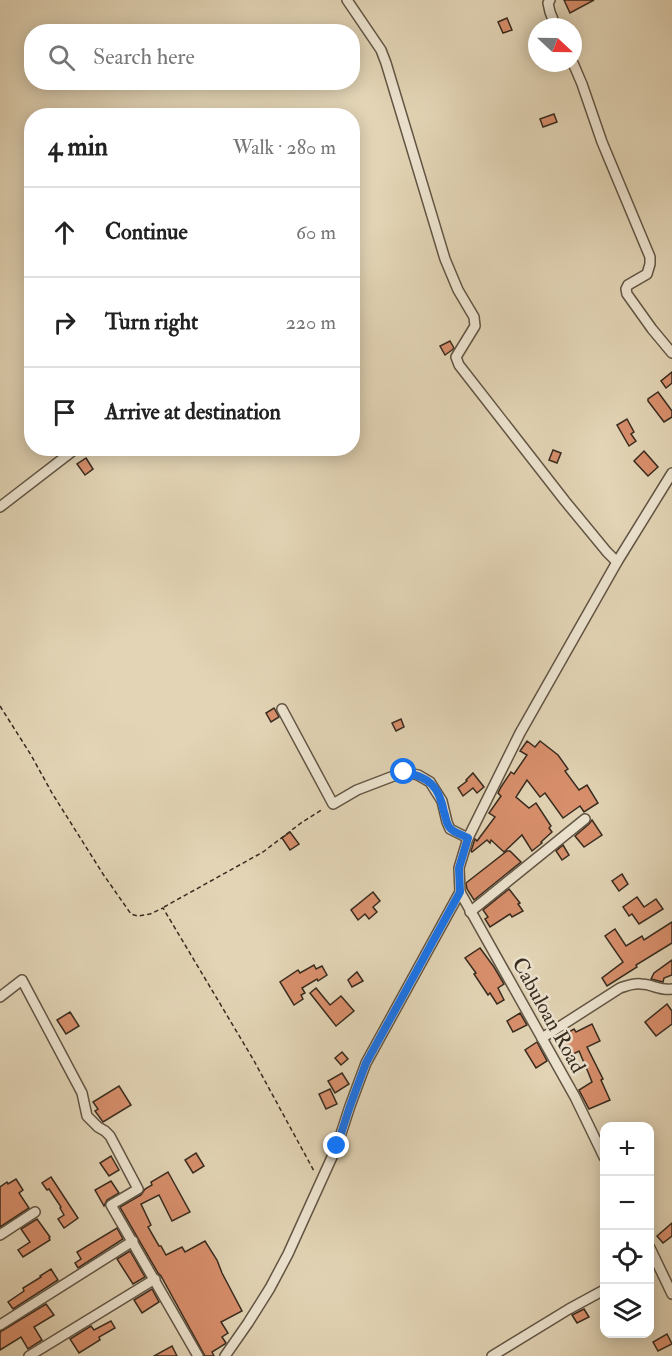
<!DOCTYPE html>
<html lang="en">
<head>
<meta charset="utf-8">
<style>
  :root { --surface:#fff; --page:#f2f2f2; --text:#222; --muted:#767676; --line:#e0e0e0 }
  body { margin:0; font-family:"IM FELL Double Pica",serif; background:var(--page); color:var(--text) }
  .controls { position:absolute; right:18px; bottom:18px; display:grid; overflow:hidden; border-radius:12px; box-shadow:0 3px 15px #0003 }
  .controls button { width:54px; height:54px; display:grid; place-items:center; padding:0; border:0; border-bottom:2px solid var(--line); background:var(--surface); color:var(--text); font:30px sans-serif }
  .compass { position:absolute; left:528px; top:18px; width:54px; height:54px; border-radius:50%; background:var(--surface); box-shadow:0 3px 15px #0003; rotate:112deg }
  .stop { position:absolute; width:18px; height:18px; margin:-14px; border:4px solid #1a73e8; border-radius:50%; background:#fff }
  .stop.end { background:#1a73e8; border-color:#fff; box-shadow:0 2px 6px #0008 }
  .list { margin:0; padding:0; list-style:none }
  h2 { display:flex; justify-content:space-between; align-items:center; height:78px; margin:0; padding:0 24px; font-size:26px }
  h2 small { font-size:20px; font-weight:400; color:var(--muted) }
  .list li { display:grid; grid-template-columns:39px 1fr auto; gap:18px; align-items:center; box-sizing:border-box; height:90px; padding:0 24px; border-top:2px solid var(--line) }
  .list b { display:block; font-size:22px; white-space:nowrap }
  .list em { font-size:20px; font-style:normal; color:var(--muted) }
  .icon { flex:none; width:33px; height:33px; fill:none; stroke:currentColor; stroke-width:2; stroke-linecap:round; stroke-linejoin:round }
  .map { position:relative; flex:none; width:672px; height:1356px; overflow:hidden }
  .search { position:absolute; background:var(--surface); box-shadow:0 3px 15px #0003; left:24px; top:24px; width:336px; height:66px; display:flex; align-items:center; gap:15px; box-sizing:border-box; padding:0 21px; border-radius:24px; color:var(--muted); font-size:22px }
  .panel { position:absolute; background:var(--surface); box-shadow:0 3px 15px #0003; left:24px; top:108px; width:336px; height:348px; border-radius:24px }
  .map>svg:first-child { display:block }
  .building { fill:#d88f6c; stroke:#382b1f; stroke-width:1.5 }
  .lines { fill:none; stroke-linecap:round; stroke-linejoin:round }
  .minor-casing { stroke:#625544; stroke-width:12 }
  .path { stroke:#382b1f; stroke-width:1.5; stroke-dasharray:4.5 3; stroke-linecap:butt }
  .minor { stroke:#ece3cf; stroke-width:9 }
  .route { stroke:#1a73e8; stroke-width:8 }
  .labels { text-anchor:middle; stroke-width:5; stroke-linejoin:round; paint-order:stroke }
  .street-label { font-size:21px; fill:#382b1f; stroke:#ece3cf }
</style>
</head>
<body>
<div class="map">
<svg width="672" height="1356" viewBox="0 0 672 1356">
  <rect width="100%" height="100%" fill="#e2d4b5"/>
  <filter id="stains"><feTurbulence type="fractalNoise" baseFrequency=".00333" numOctaves="4"/><feColorMatrix values="0 0 0 0 .2 0 0 0 0 .09 0 0 0 0 .02 0 0 0 .5 -.17"/></filter>
  <radialGradient id="worn" r=".72"><stop offset=".6" stop-color="#630" stop-opacity="0"/><stop offset="1" stop-color="#630" stop-opacity=".3"/></radialGradient>
  <g class="building">
    <path d="M564,0H594L570,13Z"/>
    <path d="M507,18L512,30L503,33L498,22Z"/>
    <path d="M554,114L557,122L543,127L540,119Z"/>
    <path d="M450,341L454,348L452,350L445,355L440,346Z"/>
    <path d="M672,372V383L666,388L661,381Z"/>
    <path d="M658,392L672,411V417L664,422L648,401V399Z"/>
    <path d="M627,419L634,432L631,434L636,441L629,446L617,425Z"/>
    <path d="M553,450L561,453L557,463L549,460Z"/>
    <path d="M644,451L658,467L648,476L634,461Z"/>
    <path d="M86,458L93,469L85,475L77,464Z"/>
    <path d="M274,708L279,717L271,722L266,713Z"/>
    <path d="M401,719L404,727L396,731L392,723Z"/>
    <path d="M527,741L535,747L540,741L558,755L568,769L565,771L579,790L587,785L598,803L584,812L580,806L563,818L545,793L540,797L527,780L516,797L529,808L536,803L551,826L549,828L552,832L541,842L542,843L532,851L522,835L504,852L491,840L490,843L487,840L472,852L471,851L475,839L477,841L495,817L489,813L501,796L498,793L501,787L511,772L514,774L527,755L520,751Z"/>
    <path d="M473,773L484,787L477,793L473,788L463,796L458,788L467,781L466,780Z"/>
    <path d="M592,820L602,835L584,847L575,836L589,824Z"/>
    <path d="M290,832L299,844L290,850L282,838Z"/>
    <path d="M563,845L569,855L562,860L556,851Z"/>
    <path d="M507,851H510L521,862L474,900L467,889L466,883Z"/>
    <path d="M622,874L628,884L619,891L612,881Z"/>
    <path d="M509,889L520,903L518,904L523,911L512,917L510,914L490,927L485,919L488,917L483,910Z"/>
    <path d="M373,892L380,901L373,907L377,912L369,919L365,914L358,920L351,910Z"/>
    <path d="M637,897L644,907L656,899L663,909L639,924L632,914L629,916L623,907Z"/>
    <path d="M672,922V943L636,965L637,967L607,986L602,978L623,962L605,936L615,929L626,946L642,936L644,940Z"/>
    <path d="M480,948L494,967L504,984L498,988L504,1000L497,1004L490,993L488,995L474,974L476,973L465,958Z"/>
    <path d="M672,960V975L664,978L663,982L651,979L654,973Z"/>
    <path d="M314,965L316,969L322,966L327,975L318,981L317,979L302,988L305,993L301,995L303,999L294,1005L280,982L298,970L300,973Z"/>
    <path d="M357,972L363,981L352,987L348,980Z"/>
    <path d="M316,988L330,1005L341,996L354,1011L336,1026L310,993Z"/>
    <path d="M667,1004L672,1011V1024L656,1036L645,1022Z"/>
    <path d="M70,1012L79,1026L66,1034L57,1020Z"/>
    <path d="M520,1013L527,1025L513,1032L507,1021Z"/>
    <path d="M592,1024L600,1041L587,1047L603,1079L601,1080L610,1100L589,1109L579,1090L592,1082L588,1072L579,1051L568,1057L558,1038L574,1029L576,1032Z"/>
    <path d="M537,1042L547,1061L536,1068L525,1050Z"/>
    <path d="M342,1052L348,1059L341,1065L335,1058Z"/>
    <path d="M342,1073L349,1084L335,1093L328,1081Z"/>
    <path d="M119,1086L131,1105L103,1122L95,1111L98,1109L93,1102Z"/>
    <path d="M330,1089L337,1104L326,1109L319,1094Z"/>
    <path d="M196,1153L204,1166L193,1173L185,1160Z"/>
    <path d="M111,1156L119,1170L109,1176L100,1163Z"/>
    <path d="M168,1172L190,1212L172,1221L159,1195L141,1204L151,1225L148,1227L159,1246H161L166,1255L182,1247L185,1252L205,1241L217,1260L222,1273L242,1311L221,1322L228,1333L222,1337L226,1343L225,1344L212,1352L214,1356H205L161,1276L158,1273L120,1207L141,1195L145,1189L152,1185L151,1182Z"/>
    <path d="M51,1177L78,1218L64,1228L58,1219L64,1215L60,1208L61,1207L49,1189L47,1190L42,1183Z"/>
    <path d="M16,1179L23,1190L19,1193L29,1208L0,1227V1187L7,1182L8,1184Z"/>
    <path d="M111,1181L119,1193L107,1200L104,1206L95,1190Z"/>
    <path d="M37,1219L50,1237L49,1238L50,1240L23,1257L18,1250L30,1242L21,1229Z"/>
    <path d="M672,1223V1236L663,1243L657,1236Z"/>
    <path d="M117,1228L123,1239L78,1268L75,1263L81,1259L77,1252Z"/>
    <path d="M130,1251L145,1277L133,1284L117,1259Z"/>
    <path d="M51,1269L58,1280L13,1309L8,1302L24,1291L23,1288L41,1277L40,1276Z"/>
    <path d="M152,1289L159,1302L142,1313L134,1300Z"/>
    <path d="M46,1304L54,1315L34,1327L42,1340L28,1349L21,1337L0,1350V1332Z"/>
    <path d="M584,1309L589,1317L577,1323L572,1315Z"/>
    <path d="M111,1321L115,1328L99,1337L100,1340L79,1353L70,1339L91,1326L94,1330Z"/>
    <path d="M667,1334L672,1344L658,1351L653,1342Z"/>
    <path d="M172,1346L177,1356H154Z"/>
  </g>
  <g class="lines">
    <g class="minor-casing">
      <g id="minor">
        <path d="M347,0L381,50L386,63L445,259L458,290L474,317L475,326L456,357L459,365L565,501L607,552L617,562"/>
        <path d="M550,0L548,3L550,12L556,27"/>
        <path d="M573,63L582,84L602,142L650,257V264L647,274L628,285L626,289L627,294L652,329L672,353"/>
        <path d="M0,507L74,450"/>
        <path d="M282,709L333,804L357,790L404,772L418,775L430,782L442,801L447,822L450,829L468,838"/>
        <path d="M460,892L575,1097L604,1157"/>
        <path d="M470,912L585,819"/>
        <path d="M0,997L22,980L82,1093L87,1116L98,1127L105,1131L110,1136L138,1189L111,1205L198,1356"/>
        <path d="M542,1038L620,988C627,986 633,983 641,984C652,984 660,991 672,989"/>
        <path d="M0,1235L35,1212"/>
        <path d="M650,1248L672,1294"/>
        <path d="M0,1325L133,1241"/>
        <path d="M29,1356L155,1279"/>
        <path d="M225,1356L248,1323L270,1288L288,1254L337,1146L350,1106L366,1063L460,892L459,868L468,838L520,733L617,562L672,473"/>
        <path d="M492,1356L569,1309L604,1290"/>
      </g>
    </g>
    <g class="path">
      <path d="M0,706L31,755L52,793L103,874L131,914L138,916L150,914L163,908L253,1059L314,1171"/>
      <path d="M164,907L263,852L301,823L323,809"/>
    </g>
    <use href="#minor" class="minor"/>
  </g>
  <g class="lines">
    <path class="route" d="M337,1146L350,1106L366,1063L460,892L459,868L468,838C463,835 455,833 451,829C446,825 446,817 444,812C439,786 429,777 404,772"/>
  </g>
  <g class="labels">
    <g class="street-label">
      <text transform="translate(549 1015) rotate(61)" y="7">Cabuloan Road</text>
    </g>
  </g>
  <rect width="100%" height="100%" filter="url(#stains)"/>
  <rect width="100%" height="100%" fill="url(#worn)"/>
</svg>
<div class="controls">
<button>+</button>
<button>−</button>
<button><svg class="icon" aria-label="locate" viewBox="0 0 24 24"><circle cx="12" cy="12" r="6"/><path d="M12 2v4M12 18v4M2 12h4M18 12h4"/></svg></button>
<button><svg class="icon" aria-label="layers" viewBox="0 0 24 24"><path d="M12 4l9 5-9 5-9-5zM3 14l9 5 9-5"/></svg></button>
</div>
<svg class="compass" viewBox="-18 -18 36 36"><path d="M0-13l5 13h-10z" fill="#e53935"/><path d="M0 13l5-13h-10z" fill="#767676"/></svg>
<div class="stop" style="left:404px;top:772px"></div>
<div class="stop end" style="left:337px;top:1146px"></div>
<div class="search"><svg class="icon" aria-label="search" viewBox="0 0 24 24"><circle cx="10" cy="10" r="6"/><path d="M15 15l6 6"/></svg>Search here</div>
<section class="panel">
<h2>4 min<small>Walk · 280 m</small></h2>
<ul class="list">
<li><svg class="icon" aria-label="ahead" viewBox="0 0 24 24"><path d="M12 20V5M6 11l6-6 6 6"/></svg><div><b>Continue</b></div><em>60 m</em></li>
<li><svg class="icon" aria-label="right" viewBox="0 0 24 24"><path d="M7 20v-9h11M14 6l5 5-5 5"/></svg><div><b>Turn right</b></div><em>220 m</em></li>
<li><svg class="icon" aria-label="arrive" viewBox="0 0 24 24"><path d="M6 21V4h12l-3 4 3 4H6"/></svg><div><b>Arrive at destination</b></div></li>
</ul>
</section>
</div>
</body>
</html>
